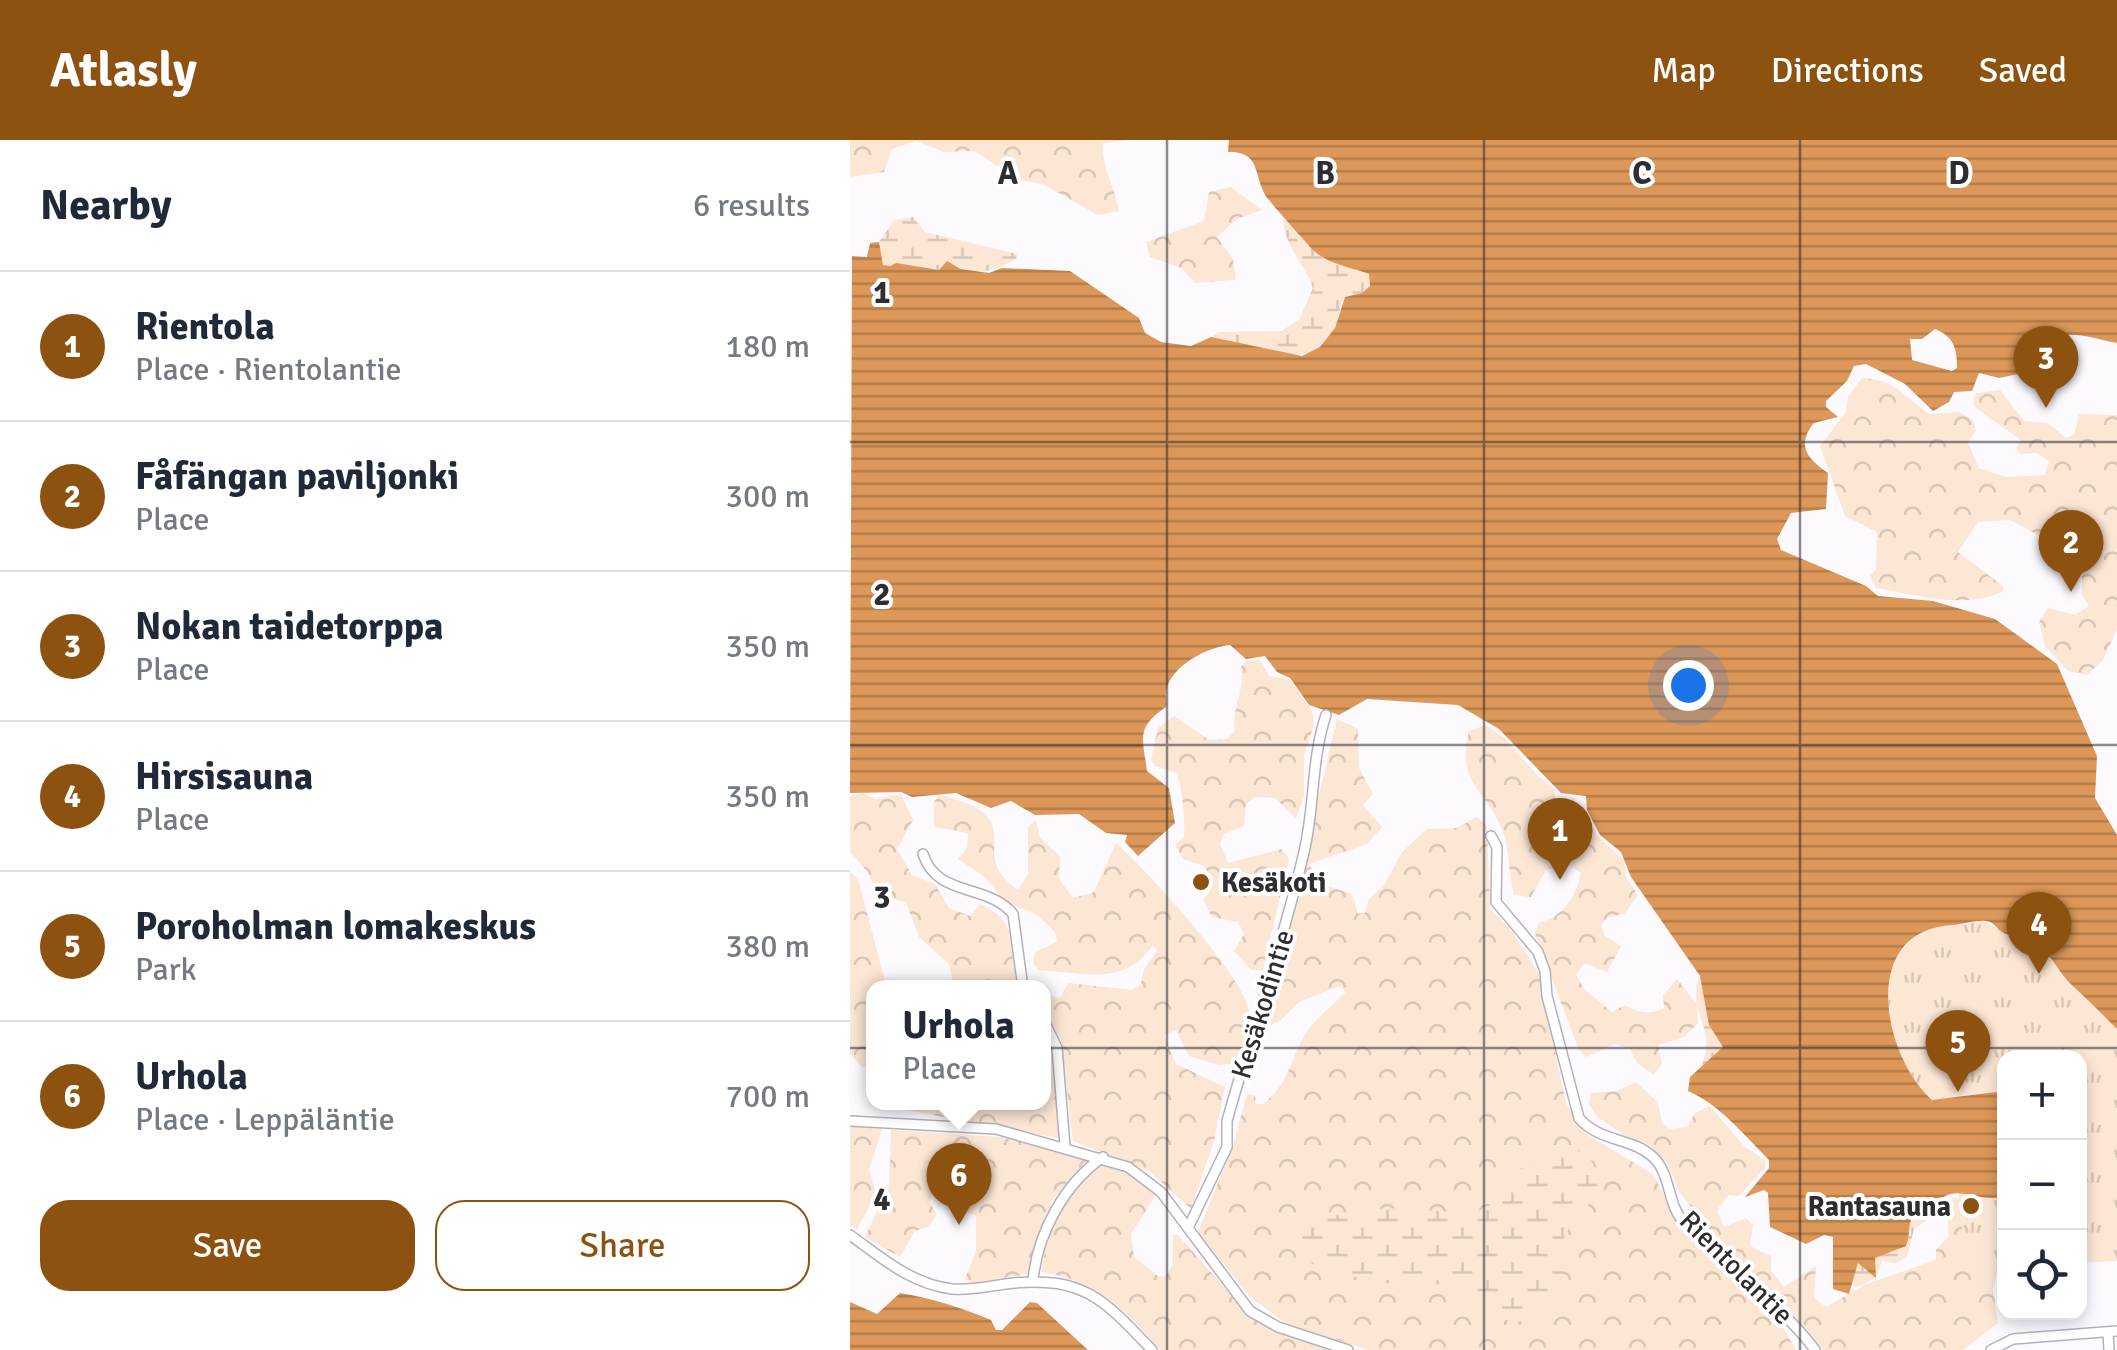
<!DOCTYPE html>
<html lang="en">
<head>
<meta charset="utf-8">
<style>
  :root { --surface:#fff; --page:#f6f6f7; --text:#1f2937; --muted:#747a83; --line:#e0e1e3; --accent:#8d520f }
  body { margin:0; font-family:Signika,sans-serif; background:var(--page); color:var(--text) }
  .controls { position:absolute; right:30px; bottom:30px; display:grid; overflow:hidden; border-radius:20px; box-shadow:0 5px 15px #0003 }
  .controls button { width:90px; height:90px; display:grid; place-items:center; padding:0; border:0; border-bottom:2px solid var(--line); background:var(--surface); color:var(--text); font:50px sans-serif }
  .you { position:absolute; left:838px; top:545px; width:35px; height:35px; margin:-25px; border:8px solid #fff; border-radius:50%; background:#1a73e8; box-shadow:0 0 0 15px #1a73e833 }
  .badge { display:grid; place-items:center; width:65px; height:65px; border-radius:50%; background:var(--accent); color:#fff; font-size:32px; font-weight:700 }
  .pin { position:absolute; translate:-50% -82px; filter:drop-shadow(0 2px 5px #0008) }
  .pin::after { content:''; position:absolute; top:52px; width:35px; height:30px; background:inherit; clip-path:polygon(0 0,100% 0,50% 100%) }
  .popup { position:absolute; left:16px; top:840px; width:185px; height:130px; box-sizing:border-box; display:grid; place-content:center; border-radius:20px; background:var(--surface); filter:drop-shadow(0 2px 8px #0005); font-size:32px; white-space:nowrap; color:var(--muted) }
  .popup b { font-size:38px; color:var(--text) }
  .popup::after { content:''; position:absolute; left:50%; top:100%; margin-left:-20px; border:20px solid transparent; border-top-color:var(--surface) }
  .list { margin:0; padding:0; list-style:none }
  h2 { display:flex; justify-content:space-between; align-items:center; height:130px; margin:0; padding:0 40px; font-size:42px }
  h2 small { font-size:32px; font-weight:400; color:var(--muted) }
  .list li { display:grid; grid-template-columns:65px 1fr auto; gap:30px; align-items:center; box-sizing:border-box; height:150px; padding:0 40px; border-top:2px solid var(--line) }
  .list b { display:block; font-size:38px; white-space:nowrap }
  .list p { margin:0; font-size:32px; white-space:nowrap; color:var(--muted) }
  .list em { font-size:32px; font-style:normal; color:var(--muted) }
  .actions { display:flex; gap:20px; padding:30px 40px }
  .actions a { flex:1; padding:22px 0; border:2px solid var(--accent); border-radius:30px; text-align:center; font-size:35px; color:var(--accent) }
  .actions .main { background:var(--accent); color:#fff }
  .icon { flex:none; width:55px; height:55px; fill:none; stroke:currentColor; stroke-width:2; stroke-linecap:round; stroke-linejoin:round }
  .map { position:relative; flex:none; width:1267px; height:1210px; overflow:hidden }
  header { display:flex; align-items:center; gap:60px; box-sizing:border-box; height:140px; padding:0 50px; background:var(--accent); color:#fff }
  header strong { font-size:48px }
  nav { display:flex; gap:55px; margin-inline-start:auto; font-size:35px }
  main { display:flex }
  aside { flex:1; background:var(--surface) }
  .map>svg:first-child { display:block }
  .forest { fill:url(#forest-crowns) }
  .wetland { fill:url(#wetland-marsh) }
  .park { fill:url(#park-tufts) }
  .water { fill:url(#water-rules); fill-rule:evenodd }
  .lines { fill:none; stroke-linecap:round; stroke-linejoin:round }
  .minor-casing { stroke:#b3b0bb; stroke-width:12 }
  .minor { stroke:#fff; stroke-width:9 }
  .grid { fill:none; stroke:#2e2d31; stroke-width:2.5; stroke-opacity:0.55 }
  .poi-dot { fill:#8d520f; stroke:#fff; stroke-width:4 }
  .labels { text-anchor:middle; stroke-width:8; stroke-linejoin:round; paint-order:stroke }
  .poi-label { font-size:28px; font-weight:bold; fill:#2e2d31; stroke:#fff; text-anchor:start }
  .street-label { font-size:28px; fill:#2e2d31; stroke:#fff }
  .grid-label { font-size:32px; text-anchor:middle; font-weight:bold; fill:#2e2d31; stroke:#fff; stroke-width:8; stroke-linejoin:round; paint-order:stroke }
</style>
</head>
<body>
<header>
<strong>Atlasly</strong>
<nav><a>Map</a><a>Directions</a><a>Saved</a></nav>
</header>
<main>
<aside>
<h2>Nearby<small>6 results</small></h2>
<ul class="list">
<li><span class="badge">1</span><div><b>Rientola</b><p>Place · Rientolantie</p></div><em>180 m</em></li>
<li><span class="badge">2</span><div><b>Fåfängan paviljonki</b><p>Place</p></div><em>300 m</em></li>
<li><span class="badge">3</span><div><b>Nokan taidetorppa</b><p>Place</p></div><em>350 m</em></li>
<li><span class="badge">4</span><div><b>Hirsisauna</b><p>Place</p></div><em>350 m</em></li>
<li><span class="badge">5</span><div><b>Poroholman lomakeskus</b><p>Park</p></div><em>380 m</em></li>
<li><span class="badge">6</span><div><b>Urhola</b><p>Place · Leppäläntie</p></div><em>700 m</em></li>
</ul>
<div class="actions"><a class="main">Save</a><a>Share</a></div>
</aside>
<div class="map">
<svg width="1267" height="1210" viewBox="0 0 1267 1210">
  <defs>
    <pattern id="forest-crowns" width="20" height="18" patternUnits="userSpaceOnUse" patternTransform="scale(2.5)"><rect width="20" height="18" fill="#fce6d4"/><path d="M2 6a3 3 0 1 1 6 0M12 15a3 3 0 1 1 6 0" fill="none" stroke="#d8c6b6"/></pattern>
    <pattern id="wetland-marsh" width="20" height="14" patternUnits="userSpaceOnUse" patternTransform="scale(2.5)"><rect width="20" height="14" fill="#fce6d4"/><path d="M1 5h8M5 5V1M11 12h8M15 12V8" fill="none" stroke="#d8c6b6"/></pattern>
    <pattern id="park-tufts" width="24" height="20" patternUnits="userSpaceOnUse" patternTransform="scale(2.5)"><rect width="24" height="20" fill="#fce6d4"/><path d="M3 7l-1-3M5 7V3M7 7l1-3M15 17l-1-3M17 17v-4M19 17l1-3" fill="none" stroke="#d8c6b6"/></pattern>
    <pattern id="water-rules" width="6" height="5" patternUnits="userSpaceOnUse" patternTransform="scale(2.5)"><rect width="6" height="5" fill="#dd9859"/><path d="M0 2.5h6" fill="none" stroke="#b47c4a"/></pattern>
  </defs>
  <rect width="100%" height="100%" fill="#fcfaff"/>
  <g class="forest">
    <path d="M0,0H278L253,3C251,27 265,47 269,71L248,75L193,44L170,40L124,11L94,12L66,1L42,9L34,32L0,37Z"/>
    <path d="M381,47L412,70L387,79L367,97L383,119L386,140L345,143L331,128L300,117L296,102L354,81L359,52Z"/>
    <path d="M1012,238C1044,239 1055,257 1079,274L1109,272L1123,280L1126,290L1118,303L1129,328L1156,337L1195,335L1199,321L1187,313L1170,314L1166,308L1171,300L1127,269L1123,263L1126,253L1150,250L1174,281L1198,283L1216,298L1224,295L1229,274L1267,275V489L1253,520L1237,535L1218,531L1195,506L1189,482L1198,468L1225,475L1239,466L1232,455V391L1213,381L1194,398L1160,380L1128,382L1108,412L1153,446V451C1117,470 1066,455 1026,448L1020,436L1026,429L1027,392L995,376L970,306L996,272L998,257Z"/>
    <path d="M410,520L419,536L440,540L462,571L464,585L454,615V657L446,678L425,658L405,657L396,664L394,686L374,694L370,704L378,723L432,709L439,719L413,830H401L384,811L394,794L388,782L362,777L353,759L359,754L361,737L354,726L333,719L325,705L334,697C335,680 333,647 326,633L305,626L301,620L308,588L324,576L359,600L377,599L385,591C381,567 395,553 391,527L396,521Z"/>
    <path d="M487,579L508,589L509,628L523,654L513,665L532,687L517,704L459,724L471,744L502,754L508,774L515,773L519,759L535,744L552,712L577,689L606,688L627,677L637,686L640,769L660,789L688,832L716,963L735,993L804,1035L819,1066L865,1123L933,1188L946,1210H518L435,1183L400,1157L348,1092L383,1006L397,954L405,955L406,964H413C438,945 439,924 453,898C463,880 482,866 496,852L489,846L449,862L430,881L414,888Z"/>
    <path d="M635,585C663,598 677,632 705,649L704,661L685,680L691,696L701,695L709,687L712,667L723,658L746,694L774,720L776,737L788,755L775,773L757,778L751,785L755,796L771,806L757,832L734,823L726,835L735,850L762,872L775,865C787,873 801,875 814,868L813,855L827,839L847,864L848,883L834,897L808,905L812,924L804,935L787,923L780,909L765,904L736,917L729,910L685,794L689,783C714,776 725,758 731,733L719,725L696,730L681,757L664,755C659,735 659,710 653,692C638,651 605,644 619,591Z"/>
    <path d="M12,653L25,659L51,654L63,680L47,709L62,735L85,744L99,768L120,776L130,764C168,779 163,811 166,847H104L99,824L69,797L56,762L28,755L18,732L0,712V656Z"/>
    <path d="M89,655C188,678 111,711 168,750L178,734V686L186,680L190,698L210,716L209,739L223,758L244,752L266,703C293,726 396,839 399,871C400,886 390,909 385,923L369,925L339,916L326,890L314,895L326,924L375,947L364,1001L341,1069L299,1031L223,1001L211,901L194,873V854L210,858L218,843L282,850L291,844L294,829L307,811L303,805C274,848 233,832 188,830L183,823L185,812L207,802L205,792L187,775L154,761L135,737L108,719L117,708L118,693L84,687V662Z"/>
    <path d="M0,732L8,739L36,845L24,848V921L13,928L0,914Z"/>
    <path d="M194,907L203,918L209,998L45,968L40,963L194,962Z"/>
    <path d="M786,942L808,963L812,983L820,989L837,987L845,973L860,966L894,1006L915,1020L916,1027L889,1056L878,1055L867,1070L874,1087L896,1078L903,1085L900,1106L921,1116V1131L934,1147L966,1126L964,1158L976,1167L1014,1145L1086,1120V1110L1099,1096L1097,1074L1102,1058L1154,1059V1134L1147,1135L1143,1149L1148,1183L1113,1210H973L931,1161L877,1112L830,1053L817,1023L747,977L739,964L741,953L767,951Z"/>
    <path d="M0,986L32,989L19,1030L26,1054L7,1089L0,1085Z"/>
    <path d="M41,990L151,997L243,1019L202,1060L178,1134L122,1143L115,1139L126,1111V1076L100,1066L103,1049L84,1044L80,1063L87,1075L79,1086L65,1091L50,1117L15,1097L39,1045Z"/>
    <path d="M257,1024L276,1031L307,1053L281,1094L284,1117L309,1137L316,1136L322,1125L323,1095H328L399,1175L422,1190L480,1210H310C276,1169 245,1141 192,1132C194,1097 220,1035 257,1024Z"/>
  </g>
  <g class="wetland">
    <path d="M434,73C468,111 468,118 519,134L520,146L512,153L495,157C488,168 490,176 485,187C466,238 398,204 361,197L369,192L431,191L449,180L463,148C455,123 429,100 434,73Z"/>
    <path d="M63,77L75,92L167,114L166,119C141,134 123,136 97,121L90,130L33,125L29,102L44,80Z"/>
    <path d="M850,836L879,896L873,914L854,929L851,926C869,889 834,867 850,836Z"/>
    <path d="M722,1008L738,1014C764,1063 739,1054 718,1090C701,1118 726,1149 690,1173C649,1201 630,1151 594,1145C583,1143 568,1146 556,1145C535,1144 468,1132 453,1118C448,1113 444,1105 440,1099L444,1090L499,1071L539,1068L624,1073L640,1065L655,1040L693,1013Z"/>
    <path d="M1086,1058L1089,1072L1064,1089L1057,1117L1046,1123L1032,1121L1026,1138L1005,1148L1001,1132L1014,1095Z"/>
  </g>
  <g class="park">
    <path d="M1128,780C1140,782 1145,789 1156,793C1207,813 1229,852 1267,889V1121L1230,1123V918H1154V951L1082,960C1039,919 1010,827 1075,791C1092,782 1111,788 1128,780Z"/>
    <path d="M1109,1052L1154,1057V1128L1115,1130Z"/>
  </g>
  <g class="water">
    <path d="M379,0H1267V203C1223,194 1214,186 1177,216L1178,232L1149,238L1129,233L1122,251L1104,252L1099,262L1083,271L1055,244L1016,224L1004,226L997,241L976,261V267L988,277L964,283C946,305 957,319 978,333L976,369L941,373L927,399L931,410L1016,446L1028,456L1083,461L1145,479L1207,524L1247,616L1245,658L1267,695V889C1252,874 1238,860 1223,846C1209,834 1204,817 1188,806C1176,799 1163,798 1152,792C1148,790 1145,784 1140,782C1130,778 1114,784 1103,785C1008,790 1032,915 1082,960L1154,951V1057C1120,1063 1102,1037 1080,1072C1052,1072 1063,1090 1056,1106L1025,1118L1026,1138L1008,1123L999,1154L983,1149V1097L974,1095L956,1104L920,1087L918,1053L914,1050L895,1057L919,1028V1020C893,994 869,964 838,951L840,937L873,907L859,885L850,836L781,737L771,712L750,695L737,670L736,656L711,653L649,589L608,565L517,559L489,575L459,565L440,538L427,532L415,516L396,519L380,505C358,507 321,525 316,551C315,556 317,562 316,567C285,588 293,599 297,631L319,648L325,683L288,716L275,702L277,695L256,693L229,674L185,675L161,661L141,668L106,653L62,657L51,652L0,653L2,116L17,117L20,103L29,102L33,125L40,126L46,123L89,130L97,121L111,129L139,133L152,128L220,131L289,178L295,193L311,202L341,206L361,197L452,216L470,207L485,188L495,157L512,153L520,146L519,134C500,127 476,124 461,108C448,93 432,76 419,60C402,40 414,11 378,12ZM1085,189C1104,197 1107,208 1107,228L1102,231L1062,220L1060,199H1072Z"/>
    <path d="M50,1153C84,1159 107,1166 141,1180L146,1190H152L180,1162L187,1163L238,1210H0V1162L27,1174Z"/>
  </g>
  <g class="lines">
    <g class="minor-casing">
      <g id="minor">
        <path d="M641,696L647,707L646,762L688,812L695,831L697,856L729,978C749,1002 781,997 803,1017C821,1034 817,1062 832,1080C872,1127 929,1161 965,1210"/>
        <path d="M73,714C87,758 138,743 163,774L173,848"/>
        <path d="M194,881L207,908L215,1006"/>
        <path d="M0,981L146,989L278,1027L311,1052L400,1171L428,1187L498,1210"/>
        <path d="M339,1086L377,1007V981C402,891 433,803 454,712C465,666 461,620 476,575"/>
        <path d="M0,1095C32,1118 61,1144 102,1149C123,1151 143,1145 164,1143C235,1136 256,1162 302,1210"/>
        <path d="M183,1141C187,1094 214,1044 253,1017"/>
        <path d="M1258,1192L1259,1210"/>
        <path d="M1141,1210L1163,1199L1267,1191"/>
      </g>
    </g>
    <use href="#minor" class="minor"/>
  </g>
  <path class="grid" d="M317,0V1210M634,0V1210M950,0V1210M0,302H1267M0,605H1267M0,908H1267"/>
  <g class="poi-dot">
    <circle cx="351" cy="742" r="10"/>
    <circle cx="1121" cy="1066" r="10"/>
  </g>
  <g class="labels">
    <g class="poi-label">
      <text x="371" y="752">Kesäkoti</text>
      <text x="1101" y="1076" text-anchor="end">Rantasauna</text>
    </g>
    <g class="street-label">
      <text transform="translate(412 864) rotate(-73)" y="10">Kesäkodintie</text>
      <text transform="translate(887 1127) rotate(45)" y="10">Rientolantie</text>
    </g>
  </g>
  <g class="grid-label">
    <text x="158" y="44">A</text>
    <text x="475" y="44">B</text>
    <text x="792" y="44">C</text>
    <text x="1109" y="44">D</text>
    <text x="32" y="163">1</text>
    <text x="32" y="465">2</text>
    <text x="32" y="768">3</text>
    <text x="32" y="1070">4</text>
  </g>
</svg>
<div class="controls">
<button>+</button>
<button>−</button>
<button><svg class="icon" aria-label="locate" viewBox="0 0 24 24"><circle cx="12" cy="12" r="6"/><path d="M12 2v4M12 18v4M2 12h4M18 12h4"/></svg></button>
</div>
<div class="you"></div>
<div class="pin badge" style="left:710px;top:740px">1</div>
<div class="pin badge" style="left:1221px;top:452px">2</div>
<div class="pin badge" style="left:1196px;top:268px">3</div>
<div class="pin badge" style="left:1189px;top:834px">4</div>
<div class="pin badge" style="left:1108px;top:952px">5</div>
<div class="pin badge" style="left:109px;top:1085px">6</div>
<div class="popup"><b>Urhola</b>Place</div>
</div>
</main>
</body>
</html>
